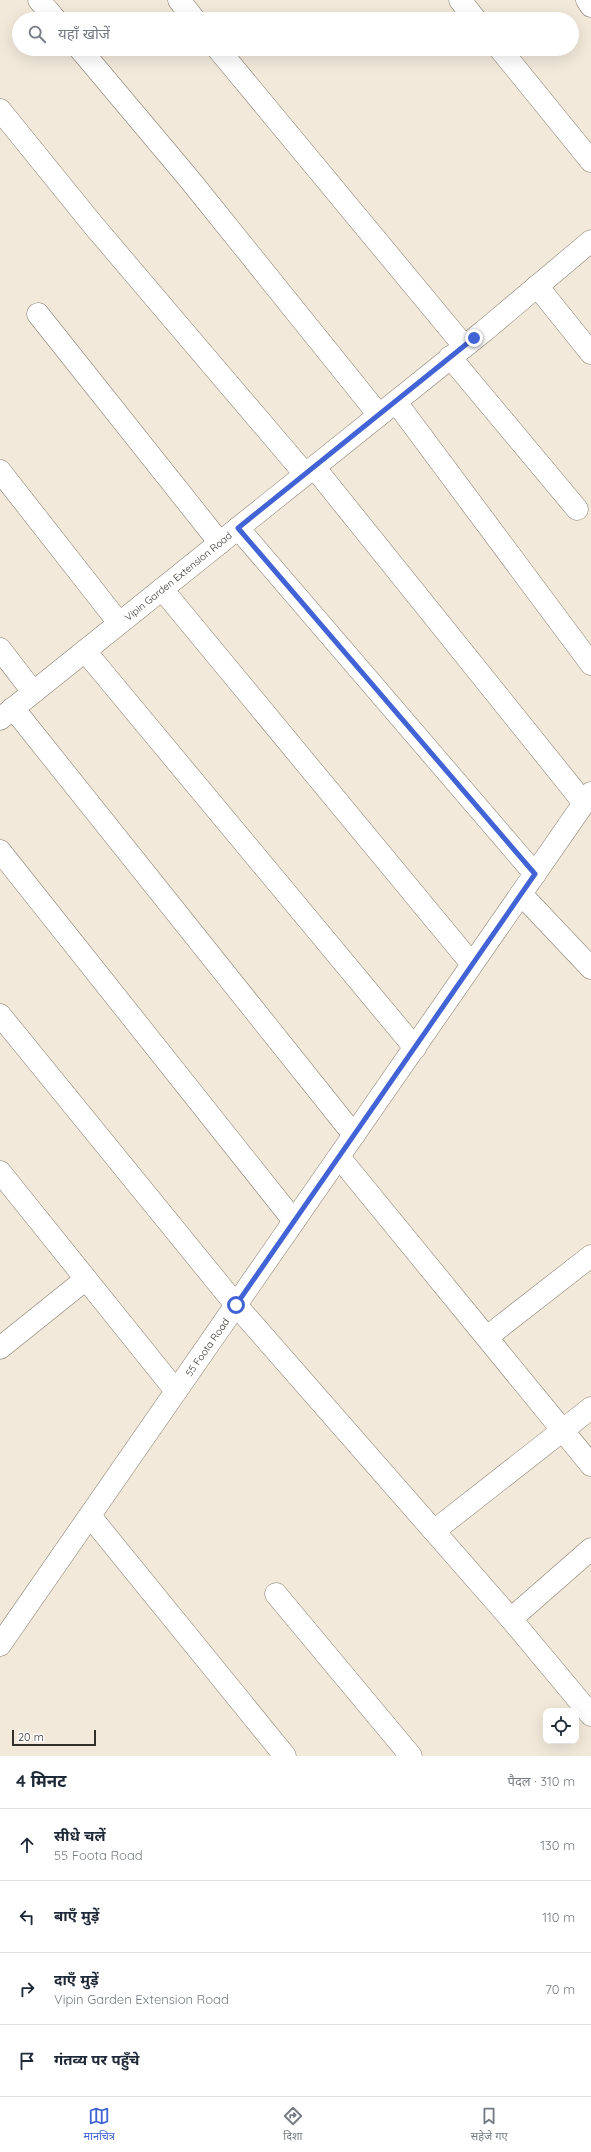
<!DOCTYPE html>
<html lang="hi">
<head>
<meta charset="utf-8">
<style>
  :root { --surface:#fff; --page:#f2f2f3; --text:#1f2937; --muted:#747a83; --line:#e0e1e3; --accent:#4163d5 }
  body { margin:0; font-family:Quicksand,"Noto Sans Devanagari",sans-serif; background:var(--page); color:var(--text) }
  .controls { position:absolute; right:12px; bottom:12px; display:grid; overflow:hidden; border-radius:8px; box-shadow:0 4px 16px #0002 }
  .controls button { width:36px; height:36px; display:grid; place-items:center; padding:0; border:0; border-bottom:1px solid var(--line); background:var(--surface); color:var(--text); font:20px sans-serif }
  .scale { position:absolute; left:12px; bottom:10px; width:84px; box-sizing:border-box; padding-left:4px; border:2px solid #33302a; border-top:0; font-size:11px; line-height:14px; white-space:nowrap; color:#33302a; -webkit-text-stroke:3px #fff; paint-order:stroke }
  .stop { position:absolute; width:12px; height:12px; margin:-9px; border:3px solid #4163d5; border-radius:50%; background:#fff }
  .stop.end { background:#4163d5; border-color:#fff; box-shadow:0 1px 4px #0008 }
  .list { margin:0; padding:0; list-style:none }
  h2 { display:flex; justify-content:space-between; align-items:center; height:52px; margin:0; padding:0 16px; font-size:17px }
  h2 small { font-size:13px; font-weight:400; color:var(--muted) }
  .list li { display:grid; grid-template-columns:26px 1fr auto; gap:12px; align-items:center; box-sizing:border-box; height:72px; padding:0 16px; border-top:1px solid var(--line) }
  .list b { display:block; font-size:15px; white-space:nowrap }
  .list p { margin:0; font-size:13px; white-space:nowrap; color:var(--muted) }
  .list em { font-size:13px; font-style:normal; color:var(--muted) }
  .icon { flex:none; width:22px; height:22px; fill:none; stroke:currentColor; stroke-width:2; stroke-linecap:round; stroke-linejoin:round }
  .map { position:relative; flex:none; width:591px; height:1756px; overflow:hidden }
  .search { position:absolute; background:var(--surface); box-shadow:0 4px 16px #0002; left:12px; right:12px; top:12px; height:44px; display:flex; align-items:center; gap:10px; box-sizing:border-box; padding:0 14px; border-radius:22px; color:var(--muted); font-size:15px }
  .sheet { height:340px; background:var(--surface) }
  nav { display:flex; justify-content:space-around; align-items:center; box-sizing:border-box; height:56px; border-top:1px solid var(--line); background:var(--surface); font-size:11px; color:var(--muted) }
  nav a { display:grid; justify-items:center; gap:2px }
  nav .on { color:var(--accent) }
  .map>svg:first-child { display:block }
  .lines { fill:none; stroke-linecap:round; stroke-linejoin:round }
  .minor-casing { stroke:#837a6d; stroke-width:23 }
  .tertiary-casing { stroke:#837a6d; stroke-width:23 }
  .minor { stroke:#fff; stroke-width:22 }
  .tertiary { stroke:#fff; stroke-width:22 }
  .route { stroke:#4163d5; stroke-width:5 }
  .labels { text-anchor:middle; stroke-width:4; stroke-linejoin:round; paint-order:stroke }
  .street-label { font-size:10px; fill:#33302a; stroke:#fff }
</style>
</head>
<body>
<div class="map">
<svg width="591" height="1756" viewBox="0 0 591 1756">
  <rect width="100%" height="100%" fill="#f2e9da"/>
  <g class="lines">
    <g class="minor-casing">
      <g id="minor">
        <path d="M39,0L55,19"/>
        <path d="M179,0L194,19"/>
        <path d="M460,0L475,19"/>
        <path d="M587,0L591,6"/>
        <path d="M80,49L190,180L379,415"/>
        <path d="M218,49L464,346"/>
        <path d="M500,49L591,161"/>
        <path d="M0,110L94,226L305,474"/>
        <path d="M537,286L591,353"/>
        <path d="M38,314L220,543"/>
        <path d="M450,357L577,509"/>
        <path d="M396,402L591,664"/>
        <path d="M314,467L584,803"/>
        <path d="M0,471L119,623"/>
        <path d="M238,528L535,874"/>
        <path d="M162,589L471,963"/>
        <path d="M0,649L33,692"/>
        <path d="M85,651L415,1048"/>
        <path d="M13,708L354,1135"/>
        <path d="M0,719L484,331L591,241"/>
        <path d="M0,851L294,1221"/>
        <path d="M521,894L591,968"/>
        <path d="M0,1015L236,1305L511,1619L591,1715"/>
        <path d="M339,1157L591,1465"/>
        <path d="M0,1172L176,1391"/>
        <path d="M487,1337L591,1256"/>
        <path d="M0,1348L86,1279"/>
        <path d="M90,1516L285,1756"/>
        <path d="M434,1531L591,1408"/>
        <path d="M276,1594L411,1756"/>
        <path d="M511,1619L591,1549"/>
      </g>
    </g>
    <g class="tertiary-casing">
      <path id="tertiary" d="M0,1645L591,793"/>
    </g>
    <use href="#minor" class="minor"/>
    <use href="#tertiary" class="tertiary"/>
  </g>
  <g class="lines">
    <path class="route" d="M236,1305L535,874L238,528L474,338"/>
  </g>
  <g class="labels">
    <g class="street-label">
      <text transform="translate(178 576) rotate(-39)" y="4">Vipin Garden Extension Road</text>
      <text transform="translate(207 1347) rotate(-55)" y="4">55 Foota Road</text>
    </g>
  </g>
</svg>
<div class="controls">
<button><svg class="icon" aria-label="locate" viewBox="0 0 24 24"><circle cx="12" cy="12" r="6"/><path d="M12 2v4M12 18v4M2 12h4M18 12h4"/></svg></button>
</div>
<div class="scale">20 m</div>
<div class="stop" style="left:236px;top:1305px"></div>
<div class="stop end" style="left:474px;top:338px"></div>
<div class="search"><svg class="icon" aria-label="search" viewBox="0 0 24 24"><circle cx="10" cy="10" r="6"/><path d="M15 15l6 6"/></svg>यहाँ खोजें</div>
</div>
<section class="sheet">
<h2>4 मिनट<small>पैदल · 310 m</small></h2>
<ul class="list">
<li><svg class="icon" aria-label="ahead" viewBox="0 0 24 24"><path d="M12 20V5M6 11l6-6 6 6"/></svg><div><b>सीधे चलें</b><p>55 Foota Road</p></div><em>130 m</em></li>
<li><svg class="icon" aria-label="left" viewBox="0 0 24 24"><path d="M17 20v-9H6M10 6l-5 5 5 5"/></svg><div><b>बाएँ मुड़ें</b></div><em>110 m</em></li>
<li><svg class="icon" aria-label="right" viewBox="0 0 24 24"><path d="M7 20v-9h11M14 6l5 5-5 5"/></svg><div><b>दाएँ मुड़ें</b><p>Vipin Garden Extension Road</p></div><em>70 m</em></li>
<li><svg class="icon" aria-label="arrive" viewBox="0 0 24 24"><path d="M6 21V4h12l-3 4 3 4H6"/></svg><div><b>गंतव्य पर पहुँचे</b></div></li>
</ul>
</section>
<nav>
<a class="on"><svg class="icon" aria-label="map" viewBox="0 0 24 24"><path d="M3 6l6-2 6 2 6-2v14l-6 2-6-2-6 2zM9 4v14M15 6v14"/></svg>मानचित्र</a>
<a><svg class="icon" aria-label="directions" viewBox="0 0 24 24"><path d="M12 3l9 9-9 9-9-9zM9 14v-3h6M13 9l2 2-2 2"/></svg>दिशा</a>
<a><svg class="icon" aria-label="saved" viewBox="0 0 24 24"><path d="M7 4h10v16l-5-4-5 4z"/></svg>सहेजे गए</a>
</nav>
</body>
</html>
